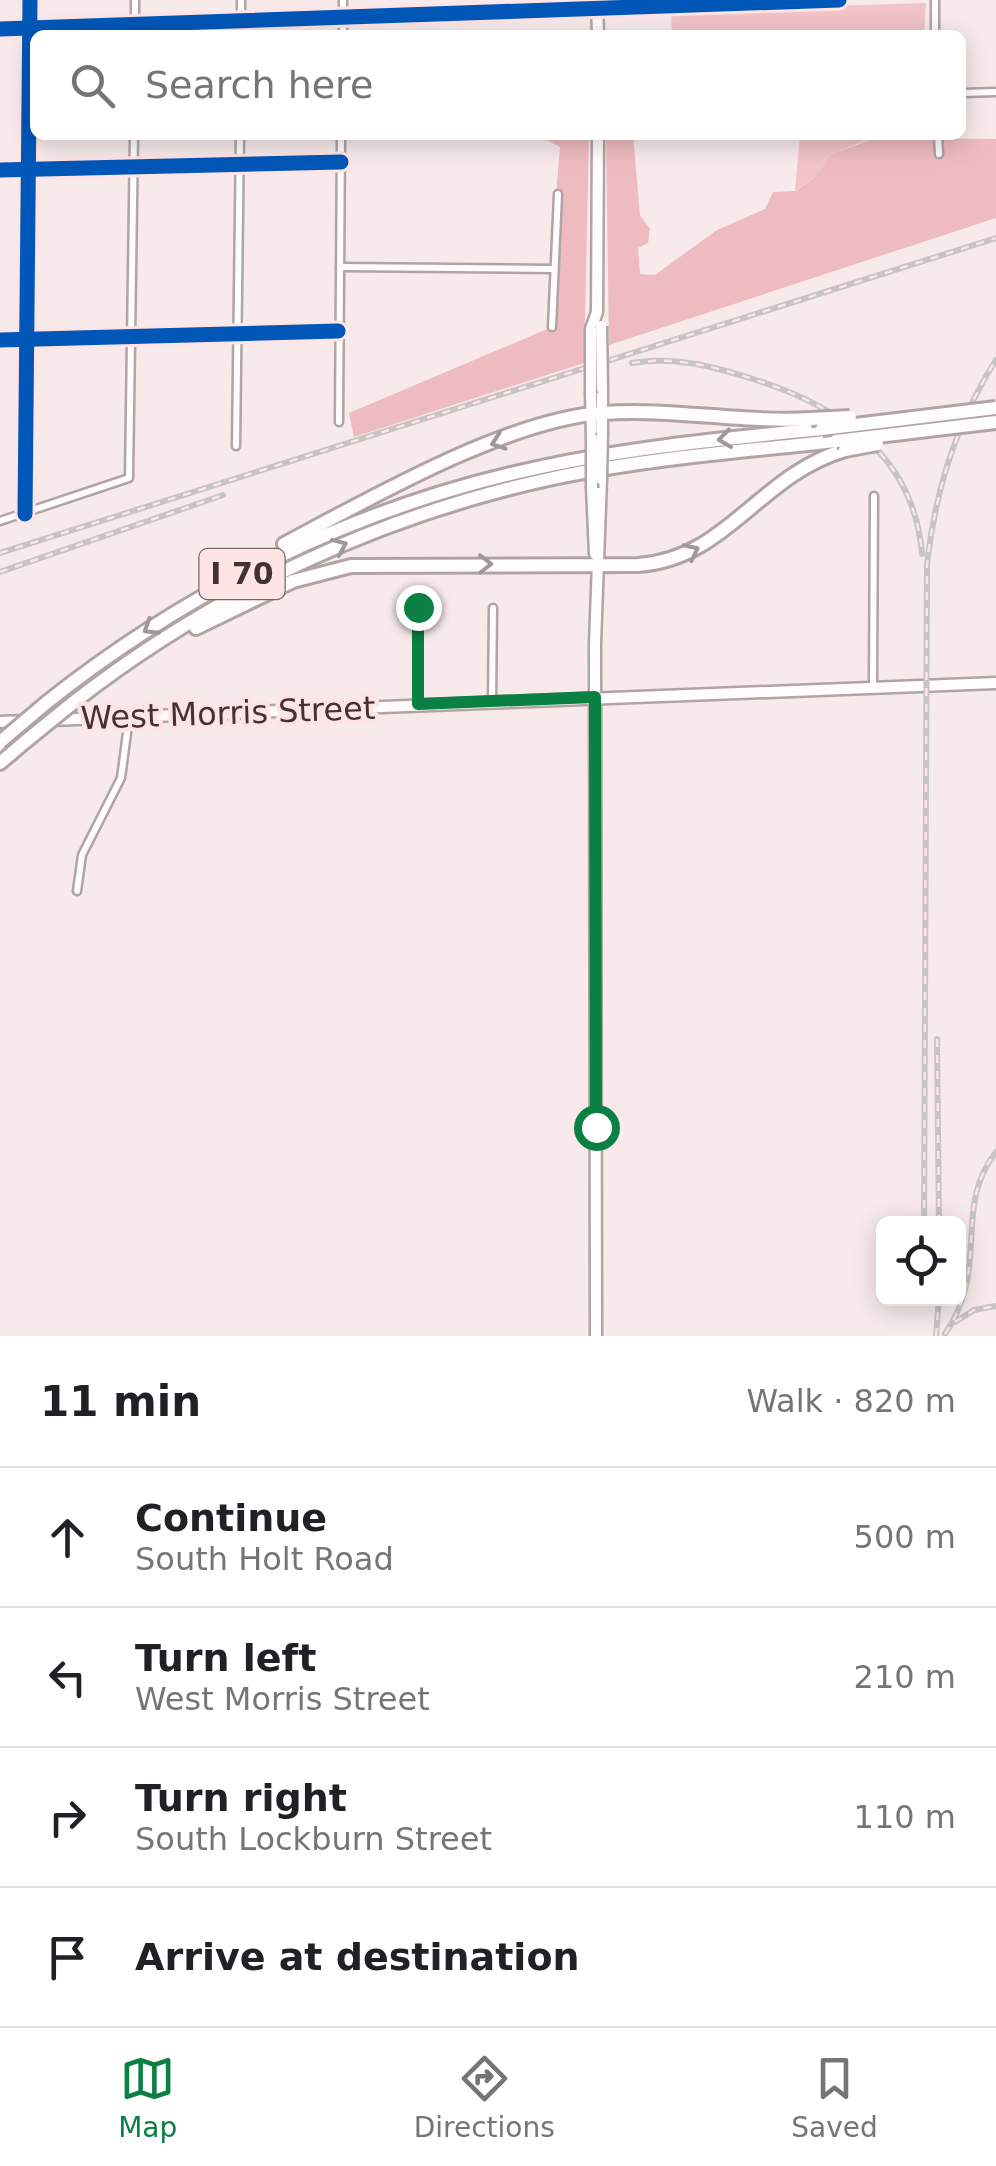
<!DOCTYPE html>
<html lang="en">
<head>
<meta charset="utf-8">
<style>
  :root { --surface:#fff; --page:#f2f2f2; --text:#202124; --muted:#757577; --line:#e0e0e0; --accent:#0b8043 }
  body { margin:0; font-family:"DejaVu Sans",sans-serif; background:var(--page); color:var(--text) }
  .controls { position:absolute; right:30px; bottom:30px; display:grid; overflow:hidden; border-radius:15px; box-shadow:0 5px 25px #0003 }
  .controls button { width:90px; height:90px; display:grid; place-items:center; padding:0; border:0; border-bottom:2px solid var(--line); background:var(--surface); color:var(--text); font:50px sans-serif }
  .stop { position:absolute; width:30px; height:30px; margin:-22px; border:8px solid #0b8043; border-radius:50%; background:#fff }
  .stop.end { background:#0b8043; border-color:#fff; box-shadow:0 2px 10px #0008 }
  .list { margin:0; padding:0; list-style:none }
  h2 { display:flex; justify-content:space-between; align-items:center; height:130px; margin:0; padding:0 40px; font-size:42px }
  h2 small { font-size:32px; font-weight:400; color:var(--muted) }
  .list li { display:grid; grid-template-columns:65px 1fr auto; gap:30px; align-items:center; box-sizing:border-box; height:140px; padding:0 40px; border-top:2px solid var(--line) }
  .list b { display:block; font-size:38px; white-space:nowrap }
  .list p { margin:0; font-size:32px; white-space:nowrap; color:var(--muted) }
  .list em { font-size:32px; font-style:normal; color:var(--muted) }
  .icon { flex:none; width:55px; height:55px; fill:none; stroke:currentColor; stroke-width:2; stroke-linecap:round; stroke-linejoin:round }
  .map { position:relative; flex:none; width:996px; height:1336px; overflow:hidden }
  .search { position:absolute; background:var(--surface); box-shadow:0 5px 25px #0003; left:30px; right:30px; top:30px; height:110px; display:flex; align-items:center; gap:25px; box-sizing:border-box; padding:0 35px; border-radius:15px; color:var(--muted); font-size:38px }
  .sheet { height:690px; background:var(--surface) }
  nav { display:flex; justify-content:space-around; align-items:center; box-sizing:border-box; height:140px; border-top:2px solid var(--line); background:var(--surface); font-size:28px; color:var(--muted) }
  nav a { display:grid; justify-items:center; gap:5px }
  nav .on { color:var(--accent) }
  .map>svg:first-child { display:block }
  .green { fill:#f1c4c8 }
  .forest { fill:#eebbc0 }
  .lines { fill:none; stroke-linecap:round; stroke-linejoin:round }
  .minor-casing { stroke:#b0a4a5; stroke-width:11 }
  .secondary-casing { stroke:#b0a4a5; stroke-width:15 }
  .primary-casing { stroke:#b0a4a5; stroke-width:15 }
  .motorway-casing { stroke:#b0a4a5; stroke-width:18 }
  .minor { stroke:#fefcfc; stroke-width:6 }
  .secondary { stroke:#fefcfc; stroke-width:10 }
  .primary { stroke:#fefcfc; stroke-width:10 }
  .motorway { stroke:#fefcfc; stroke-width:12 }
  .rail-casing { stroke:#c8c4c4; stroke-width:6 }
  .rail { stroke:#fee4e5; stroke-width:2.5; stroke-dasharray:8; stroke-linecap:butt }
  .primary-bridge-casing { stroke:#b0a4a5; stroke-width:15; stroke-linecap:butt }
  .motorway-bridge-casing { stroke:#b0a4a5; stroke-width:18; stroke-linecap:butt }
  .primary-bridge { stroke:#fefcfc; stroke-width:10 }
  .motorway-bridge { stroke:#fefcfc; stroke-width:12 }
  .cycleway-casing { stroke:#fee4e5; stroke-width:21 }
  .cycleway { stroke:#0057b8; stroke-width:15 }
  .oneway { stroke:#a09798 }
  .route { stroke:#0b8043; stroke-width:12 }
  .labels { text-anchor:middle; stroke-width:9; stroke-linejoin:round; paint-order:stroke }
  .shield { fill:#fee4e5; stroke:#7a6768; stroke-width:2.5 }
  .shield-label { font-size:30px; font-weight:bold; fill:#423233 }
  .street-label { font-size:32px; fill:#423233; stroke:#fee4e5 }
</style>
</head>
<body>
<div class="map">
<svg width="996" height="1336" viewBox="0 0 996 1336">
  <rect width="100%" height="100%" fill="#f8eaeb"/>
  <g class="green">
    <path d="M926,3L924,35H672L671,11Z"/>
    <path d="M800,135H879L830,155L815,177L795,191Z"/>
  </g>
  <g class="forest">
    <path d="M536,135H589L584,363L354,437L349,413L552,327L550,266L560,147Z"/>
    <path d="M606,135H633L640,215L650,229L648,243L638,248L640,274L655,275L717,230L765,209L773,192L796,191L815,177L830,155L875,138L996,139V218L609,345Z"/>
  </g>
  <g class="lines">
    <g class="minor-casing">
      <g id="minor">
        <path d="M135,0V35"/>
        <path d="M0,29L839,0"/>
        <path d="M241,35V0"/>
        <path d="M343,35V0"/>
        <path d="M935,35V0"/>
        <path d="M961,93L996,92"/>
        <path d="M938,135L939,154"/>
        <path d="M0,170L341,162"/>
        <path d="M340,267L552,269"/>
        <path d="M552,327L558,194"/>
        <path d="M0,340L338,331"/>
        <path d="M339,422L341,135"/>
        <path d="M236,446L240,135"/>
        <path d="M25,514L30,0"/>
        <path d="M0,521L129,478L134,135"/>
        <path d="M418,607V705"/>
        <path d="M873,686L874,496"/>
        <path d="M492,702L493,608"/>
        <path d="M77,891L82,855L121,778L129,718"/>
      </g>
    </g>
    <g class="secondary-casing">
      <path id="secondary" d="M0,722L996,683"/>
    </g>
    <g class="primary-casing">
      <g id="primary">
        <path d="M597,0L598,35"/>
        <path d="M591,329L597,312L598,135"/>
        <path d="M591,393L592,438"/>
        <path d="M602,433V389"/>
        <path d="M592,488L595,554"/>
        <path d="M596,1336L595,644L601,479"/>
      </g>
    </g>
    <g class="motorway-casing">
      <g id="motorway">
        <path d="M284,544C369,499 508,419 603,413C672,408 741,423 811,419"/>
        <path d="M196,628L293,581L351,566L638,565C727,559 759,475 845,450"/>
        <path d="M74,702C215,592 382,514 558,477C649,458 743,451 836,441"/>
        <path d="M46,703C187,591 351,509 528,470C624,448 723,439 822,429"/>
        <path d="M0,763L26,741"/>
      </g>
    </g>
    <use href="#minor" class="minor"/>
    <use href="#secondary" class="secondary"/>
    <use href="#primary" class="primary"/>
    <use href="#motorway" class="motorway"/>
    <g class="rail-casing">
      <g id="rail">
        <path d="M632,363C675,356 712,366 753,379C839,406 914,455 922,554"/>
        <path d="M0,553L996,238"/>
        <path d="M0,572L223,495"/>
        <path d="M937,1039L939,1224"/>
        <path d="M924,1224L927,564C935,492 957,421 996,360"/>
        <path d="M955,1322L974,1310L996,1306"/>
        <path d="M945,1334C991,1266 952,1208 996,1152"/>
        <path d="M936,1336L939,1298"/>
      </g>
    </g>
    <use href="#rail" class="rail"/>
    <g class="primary-bridge-casing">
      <g id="primary-bridge">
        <path d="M601,326L602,389"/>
        <path d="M591,329V393"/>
        <path d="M601,479L602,433"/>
        <path d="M592,488V438"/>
      </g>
    </g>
    <g class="motorway-bridge-casing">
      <g id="motorway-bridge">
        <path d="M811,419L850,417"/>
        <path d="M822,429L996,408"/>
        <path d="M836,441L996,422"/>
        <path d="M845,450L877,444"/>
        <path d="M26,741L74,702"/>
        <path d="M0,742L46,703"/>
      </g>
    </g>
    <use href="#primary-bridge" class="primary-bridge"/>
    <use href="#motorway-bridge" class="motorway-bridge"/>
    <g class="cycleway-casing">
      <g id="cycleway">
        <path d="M0,29L839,0"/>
        <path d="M0,170L341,162"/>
        <path d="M0,340L338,331"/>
        <path d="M25,514L30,0"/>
      </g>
    </g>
    <use href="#cycleway" class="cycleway"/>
  </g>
  <defs><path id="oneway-chevron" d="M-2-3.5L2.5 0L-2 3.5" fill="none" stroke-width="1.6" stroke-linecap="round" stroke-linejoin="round" transform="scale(2.5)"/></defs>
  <g class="oneway">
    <use href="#oneway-chevron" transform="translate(725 439) rotate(173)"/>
    <use href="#oneway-chevron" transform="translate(498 442) rotate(161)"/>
    <use href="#oneway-chevron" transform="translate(340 546) rotate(-23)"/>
    <use href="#oneway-chevron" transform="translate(692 551) rotate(-26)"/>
    <use href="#oneway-chevron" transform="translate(485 564)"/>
    <use href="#oneway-chevron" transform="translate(150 628) rotate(148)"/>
  </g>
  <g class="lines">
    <path class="route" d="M418,607V704L595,697L596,1127"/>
  </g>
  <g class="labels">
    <rect class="shield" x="199.5" y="549" width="85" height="50" rx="8"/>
    <g class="shield-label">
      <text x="242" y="584">I 70</text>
    </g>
    <g class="street-label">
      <text transform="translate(228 713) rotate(-2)" y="11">West Morris Street</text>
    </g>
  </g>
</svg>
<div class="controls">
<button><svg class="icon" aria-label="locate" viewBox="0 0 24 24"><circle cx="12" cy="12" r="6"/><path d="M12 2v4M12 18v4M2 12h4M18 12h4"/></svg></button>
</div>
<div class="stop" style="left:596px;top:1127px"></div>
<div class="stop end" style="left:418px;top:607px"></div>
<div class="search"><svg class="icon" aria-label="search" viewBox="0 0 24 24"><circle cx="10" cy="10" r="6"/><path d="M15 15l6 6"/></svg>Search here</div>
</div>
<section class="sheet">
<h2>11 min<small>Walk · 820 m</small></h2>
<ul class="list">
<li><svg class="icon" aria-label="ahead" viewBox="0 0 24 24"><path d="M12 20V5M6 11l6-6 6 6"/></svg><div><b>Continue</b><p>South Holt Road</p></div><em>500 m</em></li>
<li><svg class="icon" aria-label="left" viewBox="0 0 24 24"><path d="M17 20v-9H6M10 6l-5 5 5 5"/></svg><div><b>Turn left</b><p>West Morris Street</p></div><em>210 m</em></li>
<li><svg class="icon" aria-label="right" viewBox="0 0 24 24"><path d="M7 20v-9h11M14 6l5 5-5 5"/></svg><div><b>Turn right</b><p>South Lockburn Street</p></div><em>110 m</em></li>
<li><svg class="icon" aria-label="arrive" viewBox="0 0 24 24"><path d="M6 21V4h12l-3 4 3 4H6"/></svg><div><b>Arrive at destination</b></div></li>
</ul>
</section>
<nav>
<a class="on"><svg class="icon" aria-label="map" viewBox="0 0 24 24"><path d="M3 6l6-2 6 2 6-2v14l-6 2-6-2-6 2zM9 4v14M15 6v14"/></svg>Map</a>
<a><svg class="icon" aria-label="directions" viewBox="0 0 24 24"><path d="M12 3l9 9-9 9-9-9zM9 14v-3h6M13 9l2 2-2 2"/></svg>Directions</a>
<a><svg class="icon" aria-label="saved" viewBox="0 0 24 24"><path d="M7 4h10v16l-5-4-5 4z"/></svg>Saved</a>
</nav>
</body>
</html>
